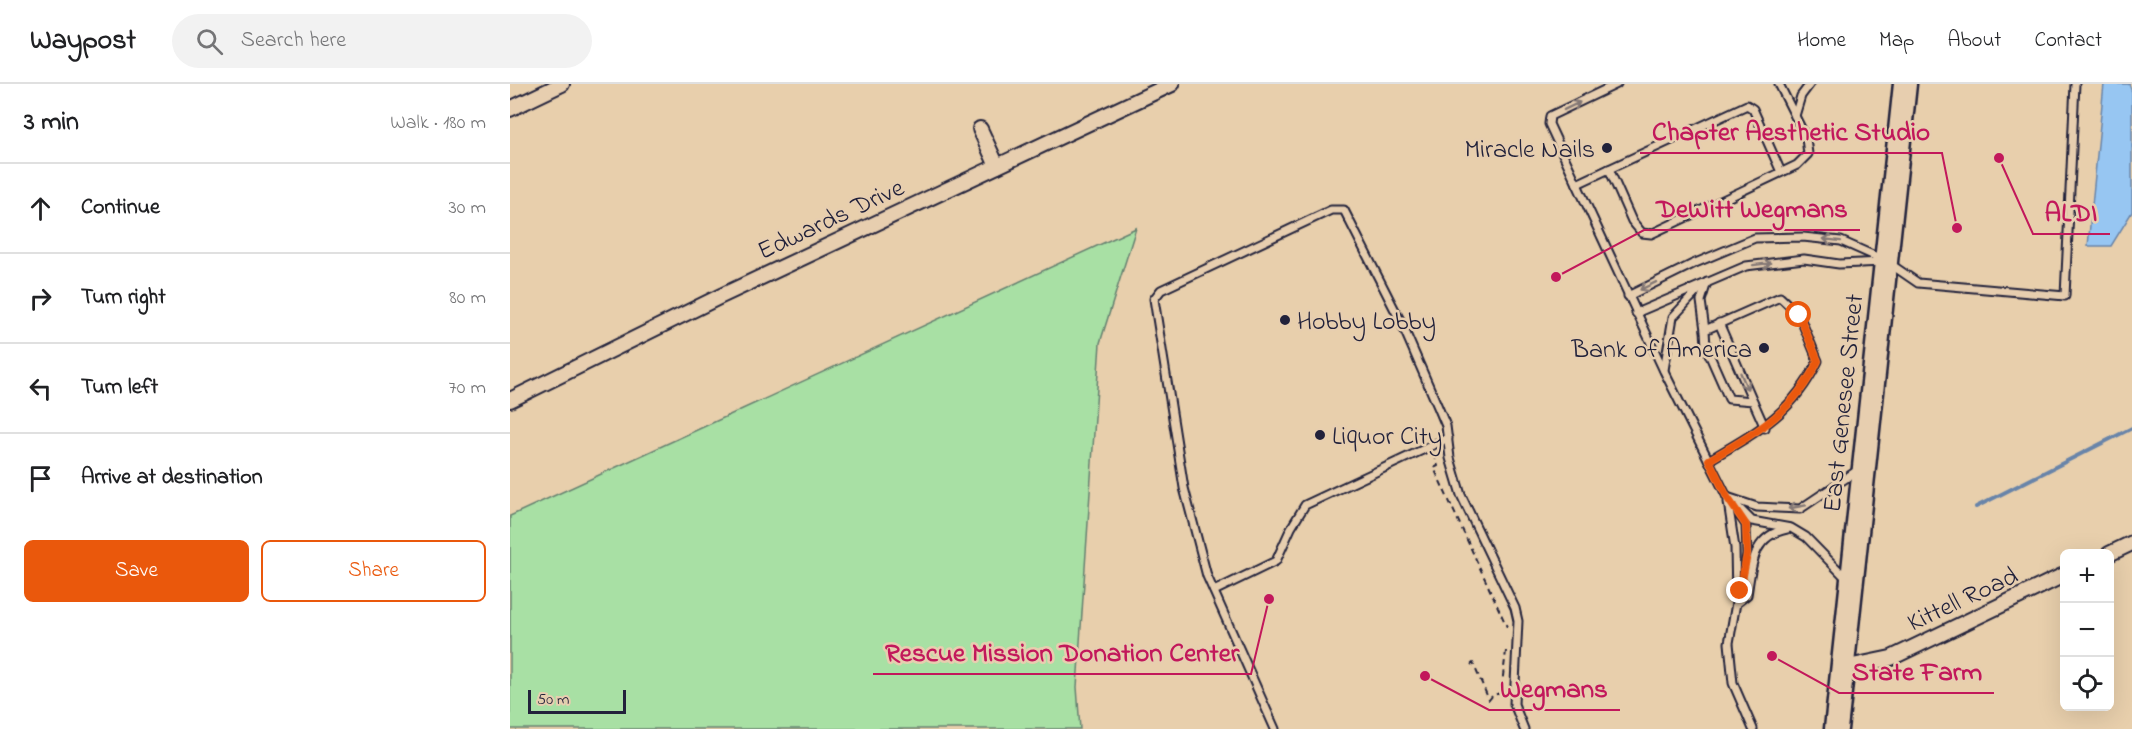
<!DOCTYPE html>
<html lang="en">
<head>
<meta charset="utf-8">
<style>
  :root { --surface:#fff; --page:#f2f2f2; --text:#202124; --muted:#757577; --line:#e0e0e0; --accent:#ea580c }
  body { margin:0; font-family:"Indie Flower",sans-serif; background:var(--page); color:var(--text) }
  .controls { position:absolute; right:18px; bottom:18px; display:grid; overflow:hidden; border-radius:9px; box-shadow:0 6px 24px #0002 }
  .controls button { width:54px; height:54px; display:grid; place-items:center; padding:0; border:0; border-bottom:2px solid var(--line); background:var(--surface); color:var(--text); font:30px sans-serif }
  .scale { position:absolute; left:18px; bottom:15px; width:98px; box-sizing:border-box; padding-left:6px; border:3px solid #22223b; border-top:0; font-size:16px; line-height:21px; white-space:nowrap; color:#22223b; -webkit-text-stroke:4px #e7ceaf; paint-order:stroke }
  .stop { position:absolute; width:18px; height:18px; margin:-14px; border:4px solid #ea580c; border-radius:50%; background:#fff }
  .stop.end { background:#ea580c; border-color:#fff; box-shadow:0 2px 6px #0008 }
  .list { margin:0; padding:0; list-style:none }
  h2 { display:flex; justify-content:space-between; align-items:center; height:78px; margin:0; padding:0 24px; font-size:26px }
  h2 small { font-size:20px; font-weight:400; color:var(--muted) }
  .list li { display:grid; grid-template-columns:39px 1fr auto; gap:18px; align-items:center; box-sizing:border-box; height:90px; padding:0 24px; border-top:2px solid var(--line) }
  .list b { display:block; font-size:22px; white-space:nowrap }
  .list em { font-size:20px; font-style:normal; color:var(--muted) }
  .actions { display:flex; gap:12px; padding:18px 24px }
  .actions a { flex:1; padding:14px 0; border:2px solid var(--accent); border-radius:9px; text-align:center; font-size:21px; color:var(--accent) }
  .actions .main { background:var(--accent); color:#fff }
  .icon { flex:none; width:33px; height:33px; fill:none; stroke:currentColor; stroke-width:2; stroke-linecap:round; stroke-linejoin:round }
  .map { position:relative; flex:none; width:1622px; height:645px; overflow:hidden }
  header { display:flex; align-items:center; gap:36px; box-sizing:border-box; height:84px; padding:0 30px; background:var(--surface); border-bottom:2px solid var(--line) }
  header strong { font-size:28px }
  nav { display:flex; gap:33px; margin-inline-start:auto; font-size:21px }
  .search { width:420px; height:54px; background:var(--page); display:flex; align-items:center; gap:15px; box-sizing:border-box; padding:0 21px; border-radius:33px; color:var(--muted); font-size:22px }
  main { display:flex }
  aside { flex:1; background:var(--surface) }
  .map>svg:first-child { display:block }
  .green { fill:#a8e0a4; stroke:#658170; stroke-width:1.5 }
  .water { fill:#97c6f2; stroke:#6884a9; stroke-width:1.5 }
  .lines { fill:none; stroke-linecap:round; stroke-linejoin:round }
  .stream { stroke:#6884a9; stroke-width:4 }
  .service-casing { stroke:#22223b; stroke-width:11 }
  .minor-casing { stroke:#22223b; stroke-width:18 }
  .trunk-casing { stroke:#22223b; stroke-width:27 }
  .path { stroke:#22223b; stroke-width:2; stroke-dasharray:6 4.5; stroke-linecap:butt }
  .service { stroke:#e7ceaf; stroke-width:7 }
  .minor { stroke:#e7ceaf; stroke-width:14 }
  .trunk { stroke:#e7ceaf; stroke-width:22 }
  .oneway { stroke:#847875 }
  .route { stroke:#ea580c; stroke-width:8 }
  .poi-dot { fill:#22223b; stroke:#e7ceaf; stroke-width:2 }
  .labels { text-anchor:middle; stroke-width:5; stroke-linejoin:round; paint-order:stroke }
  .poi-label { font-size:26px; fill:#22223b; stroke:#e7ceaf; text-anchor:end }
  .street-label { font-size:26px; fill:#22223b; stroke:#e7ceaf }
  .leader { fill:none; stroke:#c2185b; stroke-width:2 }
  .callout-dot { fill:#c2185b; stroke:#e7ceaf; stroke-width:2 }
  .callout-label { font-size:27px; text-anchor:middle; font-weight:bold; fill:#c2185b; stroke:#e7ceaf; stroke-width:5; stroke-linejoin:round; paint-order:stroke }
</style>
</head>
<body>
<header>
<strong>Waypost</strong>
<div class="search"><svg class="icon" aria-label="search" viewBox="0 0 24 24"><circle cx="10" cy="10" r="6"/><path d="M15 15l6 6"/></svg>Search here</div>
<nav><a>Home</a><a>Map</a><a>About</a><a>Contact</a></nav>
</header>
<main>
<aside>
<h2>3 min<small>Walk · 180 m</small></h2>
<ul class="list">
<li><svg class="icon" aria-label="ahead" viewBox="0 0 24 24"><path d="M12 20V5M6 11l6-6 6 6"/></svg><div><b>Continue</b></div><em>30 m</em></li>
<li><svg class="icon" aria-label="right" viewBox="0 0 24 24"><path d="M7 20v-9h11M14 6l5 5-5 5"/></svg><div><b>Turn right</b></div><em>80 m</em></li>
<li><svg class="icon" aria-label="left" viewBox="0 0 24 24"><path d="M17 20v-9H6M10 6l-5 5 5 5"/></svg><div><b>Turn left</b></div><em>70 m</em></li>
<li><svg class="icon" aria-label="arrive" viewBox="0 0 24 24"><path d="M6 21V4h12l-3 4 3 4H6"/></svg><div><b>Arrive at destination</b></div></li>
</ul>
<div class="actions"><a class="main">Save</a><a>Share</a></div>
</aside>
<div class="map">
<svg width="1622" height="645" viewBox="0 0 1622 645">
  <rect width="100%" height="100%" fill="#e8cfac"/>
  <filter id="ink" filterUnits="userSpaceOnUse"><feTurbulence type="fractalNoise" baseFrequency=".0167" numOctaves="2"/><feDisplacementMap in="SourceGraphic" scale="12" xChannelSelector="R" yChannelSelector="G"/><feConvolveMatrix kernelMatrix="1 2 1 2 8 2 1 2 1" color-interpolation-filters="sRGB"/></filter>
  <g filter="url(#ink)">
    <path class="green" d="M626,144L590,259L567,603L570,645H0V432Z"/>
    <path class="water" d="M1594,0H1619L1622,8V128L1601,162H1578Z"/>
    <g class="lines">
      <path class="stream" d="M1466,423L1622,344"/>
      <g class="service-casing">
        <g id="service">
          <path d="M1107,0L1040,32L1039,40L1154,287L1217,413L1236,441L1237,470L1233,500L1226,519L1219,559L1223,599L1243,645"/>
          <path d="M1285,32L1291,12L1300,0"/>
          <path d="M1099,85L1237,21L1243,25L1271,88"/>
          <path d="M1067,100L1099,85L1122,137L1132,149L1141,150L1287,81L1298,70L1296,54L1269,0"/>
          <path d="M1118,212L1183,180L1245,154L1293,153L1331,157L1376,177L1408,199L1555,212L1565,0"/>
          <path d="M1126,229L1236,182L1294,175L1329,180L1373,178"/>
          <path d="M1209,239L1243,317"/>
          <path d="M1195,246L1191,217L1197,198"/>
          <path d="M1154,286L1163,233L1190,204"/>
          <path d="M1199,376C1247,348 1283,329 1308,277L1289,231L1270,213L1195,246L1196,263L1219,315L1243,317L1255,344"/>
          <path d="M1217,413L1247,423L1290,425L1348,386"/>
          <path d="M1218,418L1225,464L1226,514"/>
          <path d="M1228,423L1242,437L1281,444L1296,453L1337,495"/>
          <path d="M704,507L766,477L781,444L795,421L938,354"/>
          <path d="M1228,518L1237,511C1242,481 1242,452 1277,445"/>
          <path d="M765,645L697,492L674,404L644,215L651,206L821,126H834L891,238L928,323L936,342L940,374L951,411L1005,524L1008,537L1004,620L1014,645"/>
        </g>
      </g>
      <g class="minor-casing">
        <g id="minor">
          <path d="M0,25L52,0"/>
          <path d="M470,45L487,82"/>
          <path d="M0,316L211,212L662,0"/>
          <path d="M1599,470L1622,459"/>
          <path d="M1333,584L1381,574L1554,491"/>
        </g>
      </g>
      <g class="trunk-casing">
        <path id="trunk" d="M1326,645L1395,0"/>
      </g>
      <g class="path">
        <path d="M924,370L928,382L924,384L997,543"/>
        <path d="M961,581L963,579L979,616L983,611L991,609L996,567"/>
      </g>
      <use href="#service" class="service"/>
      <use href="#minor" class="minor"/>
      <use href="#trunk" class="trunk"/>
    </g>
    <defs><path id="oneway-shaft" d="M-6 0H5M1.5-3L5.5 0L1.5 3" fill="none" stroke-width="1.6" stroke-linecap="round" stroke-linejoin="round" transform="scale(1.5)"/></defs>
    <g class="oneway">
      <use href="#oneway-shaft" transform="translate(1062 22) rotate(-26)"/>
      <use href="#oneway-shaft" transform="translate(1322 156) rotate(-173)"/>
      <use href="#oneway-shaft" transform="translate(1252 180) rotate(-7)"/>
      <use href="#oneway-shaft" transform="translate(1138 202) rotate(154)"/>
      <use href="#oneway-shaft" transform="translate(1234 297) rotate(67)"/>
      <use href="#oneway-shaft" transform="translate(1287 423) rotate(170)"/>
    </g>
  </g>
  <g class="lines" filter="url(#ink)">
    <path class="route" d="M1230,507L1237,470L1236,441L1217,413L1199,376C1247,348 1283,329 1308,277L1289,231"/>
  </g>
  <g class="poi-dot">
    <circle cx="1097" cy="64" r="6"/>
    <circle cx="775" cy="236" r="6"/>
    <circle cx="1254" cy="264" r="6"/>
    <circle cx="810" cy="351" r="6"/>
  </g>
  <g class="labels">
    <g class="poi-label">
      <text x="1085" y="73">Miracle Nails</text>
      <text x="787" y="245" text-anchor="start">Hobby Lobby</text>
      <text x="1242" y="273">Bank of America</text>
      <text x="822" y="360" text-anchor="start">Liquor City</text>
    </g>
    <g class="street-label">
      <text transform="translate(320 134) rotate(-25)" y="9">Edwards Drive</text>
      <text transform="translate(1332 319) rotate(-84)" y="9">East Genesee Street</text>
      <text transform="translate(1452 514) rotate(-25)" y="9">Kittell Road</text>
    </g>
  </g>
  <path class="leader" d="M1447 144L1432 69H1130M1046 193L1134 146H1350M1489 74L1523 150H1600M759 515L741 590H363M1262 572L1329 609H1484M915 592L979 626H1110"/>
  <g class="callout-dot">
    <circle cx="1447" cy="144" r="6"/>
    <circle cx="1046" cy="193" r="6"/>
    <circle cx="1489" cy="74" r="6"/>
    <circle cx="759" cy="515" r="6"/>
    <circle cx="1262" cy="572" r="6"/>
    <circle cx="915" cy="592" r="6"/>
  </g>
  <g class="callout-label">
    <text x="1281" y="56">Chapter Aesthetic Studio</text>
    <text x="1242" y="133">DeWitt Wegmans</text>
    <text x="1561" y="137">ALDI</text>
    <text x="552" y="577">Rescue Mission Donation Center</text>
    <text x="1407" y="596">State Farm</text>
    <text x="1044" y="613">Wegmans</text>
  </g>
</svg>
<div class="controls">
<button>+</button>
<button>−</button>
<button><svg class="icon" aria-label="locate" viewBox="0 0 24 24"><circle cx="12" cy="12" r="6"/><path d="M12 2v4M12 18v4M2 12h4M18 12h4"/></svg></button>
</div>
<div class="scale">50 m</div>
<div class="stop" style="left:1289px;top:231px"></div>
<div class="stop end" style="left:1230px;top:507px"></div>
</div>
</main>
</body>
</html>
